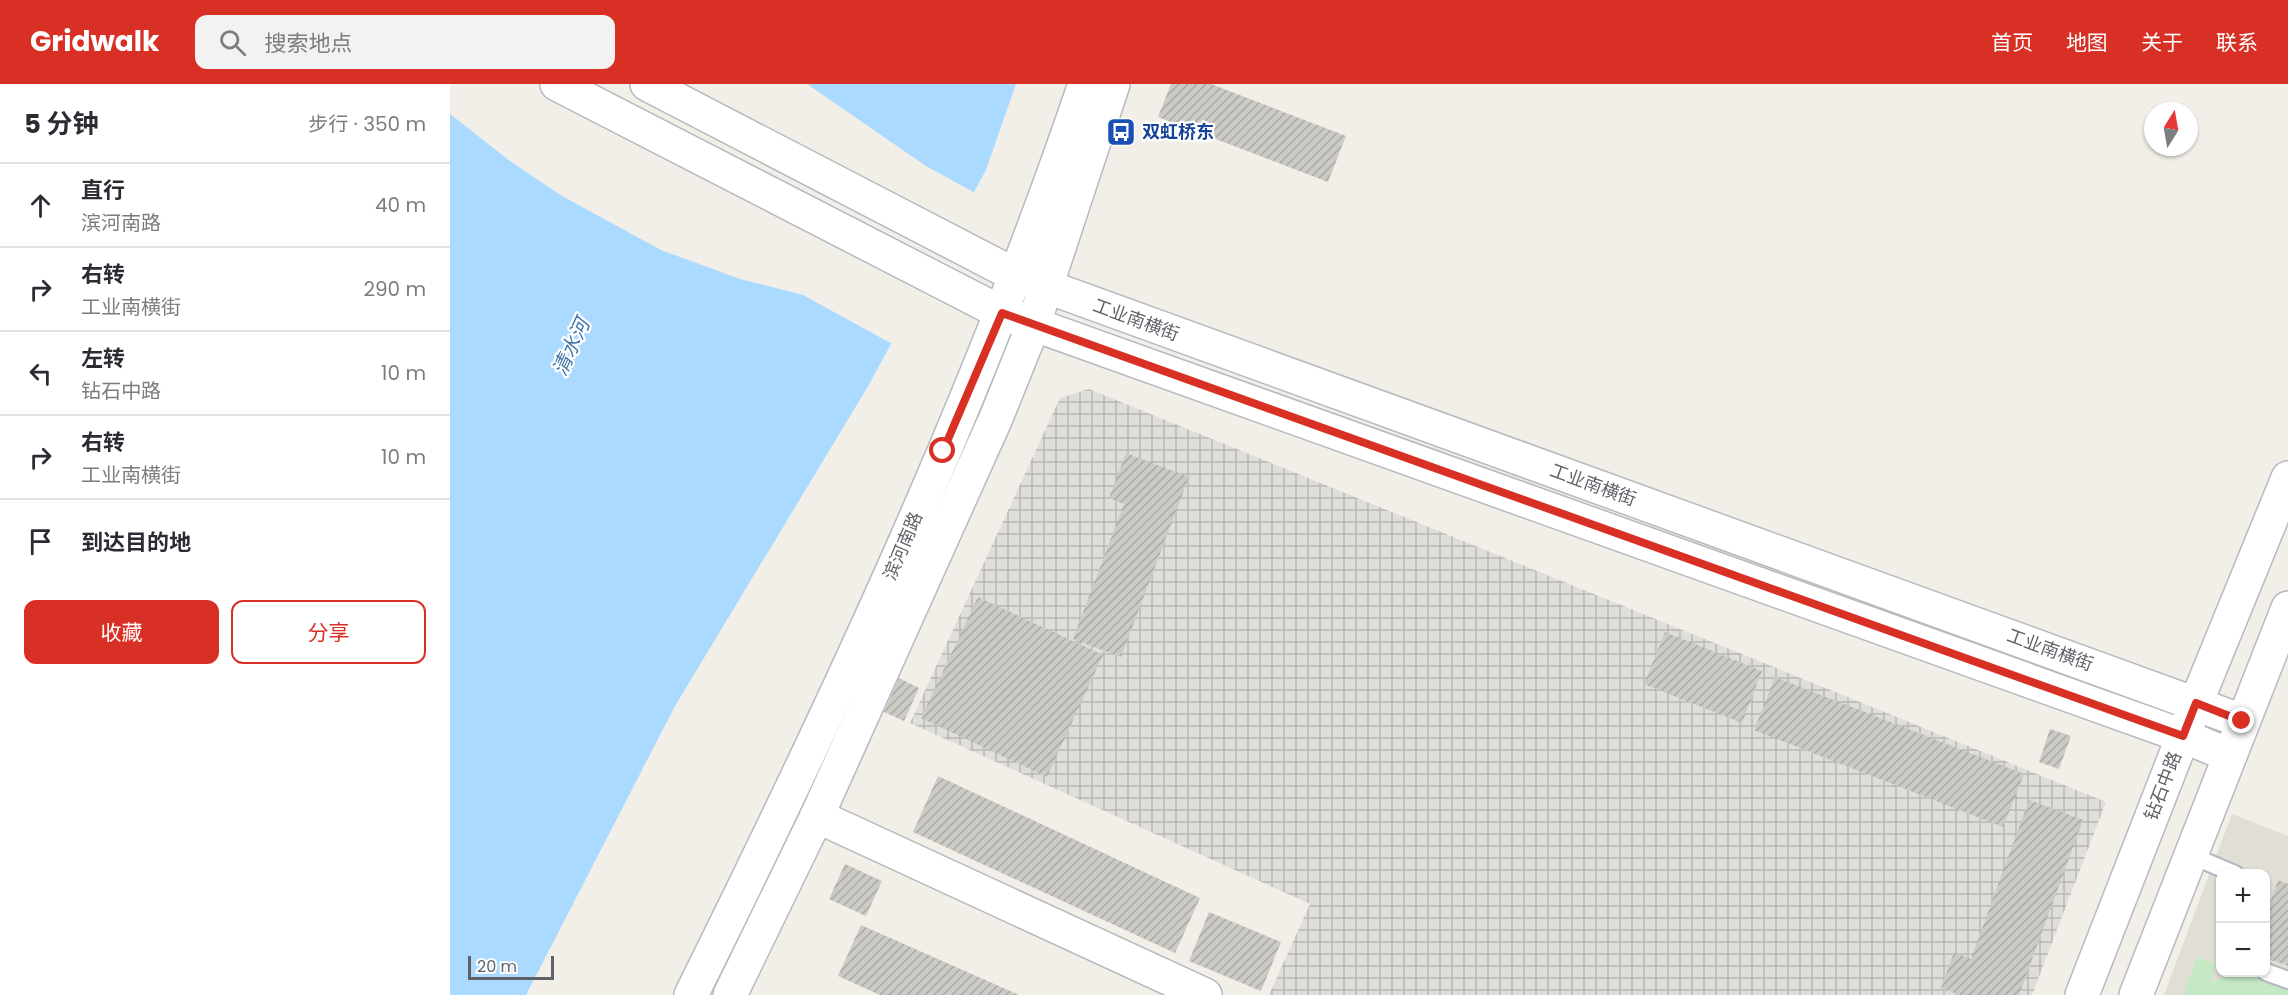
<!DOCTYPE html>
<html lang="zh">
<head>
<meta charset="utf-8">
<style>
  :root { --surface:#fff; --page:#f2f2f3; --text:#2b2b33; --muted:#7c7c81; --line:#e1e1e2; --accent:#d93025 }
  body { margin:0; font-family:Poppins,"Noto Sans SC",sans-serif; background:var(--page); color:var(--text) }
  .controls { position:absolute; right:18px; bottom:18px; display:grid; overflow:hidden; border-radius:12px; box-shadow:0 2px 4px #0004 }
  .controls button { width:54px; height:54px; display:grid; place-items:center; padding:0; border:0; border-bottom:2px solid var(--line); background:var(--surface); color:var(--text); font:30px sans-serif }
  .compass { position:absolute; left:1694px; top:18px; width:54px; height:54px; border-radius:50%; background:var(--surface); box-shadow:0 2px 4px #0004; rotate:11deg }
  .scale { position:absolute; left:18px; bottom:15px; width:86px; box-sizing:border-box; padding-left:6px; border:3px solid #5f6368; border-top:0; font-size:16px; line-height:21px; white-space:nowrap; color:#5f6368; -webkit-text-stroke:4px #fff; paint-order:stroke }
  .stop { position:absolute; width:18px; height:18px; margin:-14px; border:4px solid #d93025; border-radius:50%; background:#fff }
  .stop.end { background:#d93025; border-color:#fff; box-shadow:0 2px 6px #0008 }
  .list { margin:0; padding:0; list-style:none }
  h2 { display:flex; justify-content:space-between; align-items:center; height:78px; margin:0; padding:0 24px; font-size:26px }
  h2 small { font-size:20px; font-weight:400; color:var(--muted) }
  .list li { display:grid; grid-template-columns:39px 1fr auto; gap:18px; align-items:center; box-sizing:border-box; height:84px; padding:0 24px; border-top:2px solid var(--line) }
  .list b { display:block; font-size:22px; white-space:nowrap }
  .list p { margin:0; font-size:20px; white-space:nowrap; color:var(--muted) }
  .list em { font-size:20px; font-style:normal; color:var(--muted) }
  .actions { display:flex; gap:12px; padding:18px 24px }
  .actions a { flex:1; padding:14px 0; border:2px solid var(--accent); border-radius:12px; text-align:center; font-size:21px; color:var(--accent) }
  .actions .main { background:var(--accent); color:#fff }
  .icon { flex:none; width:33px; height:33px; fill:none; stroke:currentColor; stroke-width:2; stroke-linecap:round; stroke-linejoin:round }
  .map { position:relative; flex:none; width:1838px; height:911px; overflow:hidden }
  header { display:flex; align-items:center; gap:36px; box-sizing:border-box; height:84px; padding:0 30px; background:var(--accent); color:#fff }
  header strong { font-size:28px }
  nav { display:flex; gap:33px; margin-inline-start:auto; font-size:21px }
  .search { width:420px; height:54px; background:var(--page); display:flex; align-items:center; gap:15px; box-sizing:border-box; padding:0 21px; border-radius:12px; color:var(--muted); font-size:22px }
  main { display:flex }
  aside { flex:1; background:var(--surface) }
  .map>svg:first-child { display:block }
  .industrial { fill:url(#industrial-grid) }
  .education { fill:#e1ded6; fill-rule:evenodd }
  .pitch { fill:#c5e8c5 }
  .water { fill:#aadaff }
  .pier { fill:#f1efe8 }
  .building { fill:url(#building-hatch) }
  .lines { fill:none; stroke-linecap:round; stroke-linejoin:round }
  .lane-casing { stroke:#b5b8bc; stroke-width:20 }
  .street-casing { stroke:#b5b8bc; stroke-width:36 }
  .secondary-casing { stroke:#b6babf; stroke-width:36 }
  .lane { stroke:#fff; stroke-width:16 }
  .street { stroke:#fff; stroke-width:33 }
  .secondary { stroke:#fff; stroke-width:33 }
  .route { stroke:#d93025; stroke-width:8 }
  .labels { text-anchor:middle; stroke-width:4.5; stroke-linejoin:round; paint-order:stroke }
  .transit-label { font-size:18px; font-weight:bold; fill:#164399; stroke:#fff; text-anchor:start }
  .street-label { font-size:18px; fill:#5f6368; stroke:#fff }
  .water-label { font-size:20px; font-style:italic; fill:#4174aa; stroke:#fff }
</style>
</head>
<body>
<header>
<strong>Gridwalk</strong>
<div class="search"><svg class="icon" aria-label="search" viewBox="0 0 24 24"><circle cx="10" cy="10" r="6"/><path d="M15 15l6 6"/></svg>搜索地点</div>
<nav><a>首页</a><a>地图</a><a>关于</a><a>联系</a></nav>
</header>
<main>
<aside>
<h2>5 分钟<small>步行 · 350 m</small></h2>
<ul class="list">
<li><svg class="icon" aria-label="ahead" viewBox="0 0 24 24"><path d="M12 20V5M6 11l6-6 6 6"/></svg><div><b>直行</b><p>滨河南路</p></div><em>40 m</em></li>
<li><svg class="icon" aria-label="right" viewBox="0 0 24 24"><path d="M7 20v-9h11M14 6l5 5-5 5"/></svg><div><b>右转</b><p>工业南横街</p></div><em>290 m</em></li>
<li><svg class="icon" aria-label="left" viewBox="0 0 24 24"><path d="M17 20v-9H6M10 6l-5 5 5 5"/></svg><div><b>左转</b><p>钻石中路</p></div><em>10 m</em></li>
<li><svg class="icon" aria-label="right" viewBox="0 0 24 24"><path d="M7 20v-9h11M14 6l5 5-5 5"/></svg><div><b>右转</b><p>工业南横街</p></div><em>10 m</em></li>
<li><svg class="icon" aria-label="arrive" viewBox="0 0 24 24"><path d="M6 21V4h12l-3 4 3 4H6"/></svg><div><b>到达目的地</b></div></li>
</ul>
<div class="actions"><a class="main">收藏</a><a>分享</a></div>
</aside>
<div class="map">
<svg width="1838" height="911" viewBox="0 0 1838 911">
  <defs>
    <pattern id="industrial-grid" width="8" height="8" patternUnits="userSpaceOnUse" patternTransform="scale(1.5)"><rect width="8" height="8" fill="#e0deda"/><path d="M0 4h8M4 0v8" fill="none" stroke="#b9b8b5"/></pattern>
    <pattern id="building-hatch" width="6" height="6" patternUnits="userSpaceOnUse" patternTransform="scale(1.5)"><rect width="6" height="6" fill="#cccac5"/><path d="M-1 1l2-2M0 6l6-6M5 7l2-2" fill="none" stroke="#a9a8a4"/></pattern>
  </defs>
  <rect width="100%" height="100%" fill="#f1efe8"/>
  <path class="industrial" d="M639,305L1656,718L1582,911H819L860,820L460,639L610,314Z"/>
  <path class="education" d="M1782,730L1838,752V911H1714ZM1770,790H1816V888H1770Z"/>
  <path class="pitch" d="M1747,873L1766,880L1761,897C1787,889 1816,888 1838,906V911H1733Z"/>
  <path class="water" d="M0,0H566L536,86L417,304L225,622L76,911H0Z"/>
  <path class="pier" d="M0,0H357L476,82L527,110L444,261L353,211L290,195L211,166L112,112L60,77L0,30Z"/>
  <g class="building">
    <path d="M721,0H761L896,52L878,98L708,33Z"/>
    <path d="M676,369L739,393L671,573L623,555L674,420L659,414Z"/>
    <path d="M528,513L653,571L597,693L471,634Z"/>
    <path d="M1215,548L1312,587L1292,639L1194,600Z"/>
    <path d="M1325,593L1574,690L1553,743L1304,646Z"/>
    <path d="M449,594L469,604L454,637L434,628Z"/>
    <path d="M1600,645L1621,652L1609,685L1589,678Z"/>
    <path d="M488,692L750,814L725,869L463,748Z"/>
    <path d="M1579,716L1633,736L1569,911H1510L1491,904L1504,868L1521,875Z"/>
    <path d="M395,780L432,797L416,832L379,815Z"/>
    <path d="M1828,796L1838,800V882L1816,874V830Z"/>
    <path d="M759,828L831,858L811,907L739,877Z"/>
    <path d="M411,841L569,911H430L388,892Z"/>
  </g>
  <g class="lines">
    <g class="lane-casing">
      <g id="lane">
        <path d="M1740,771L1785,790"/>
        <path d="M1816,888L1838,896"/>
      </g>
    </g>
    <g class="street-casing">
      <path id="street" d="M367,732L755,911"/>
    </g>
    <g class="secondary-casing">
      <g id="secondary">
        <path d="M107,0L552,229L1733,652L1779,671"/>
        <path d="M197,0L565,191L1792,637"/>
        <path d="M241,911C388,615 529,313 635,0"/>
        <path d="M280,911L367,732L546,334L583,242L663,0"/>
        <path d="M1632,911L1746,619L1838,394"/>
        <path d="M1686,911L1838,524"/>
      </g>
    </g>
    <use href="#lane" class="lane"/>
    <use href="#street" class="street"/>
    <use href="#secondary" class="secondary"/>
  </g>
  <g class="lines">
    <path class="route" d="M493,367L552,229L1733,652L1746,619L1792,637"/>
  </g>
  <defs>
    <g id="bus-square" transform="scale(1.5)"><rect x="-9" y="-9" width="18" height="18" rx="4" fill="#1a4fb4" stroke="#fff"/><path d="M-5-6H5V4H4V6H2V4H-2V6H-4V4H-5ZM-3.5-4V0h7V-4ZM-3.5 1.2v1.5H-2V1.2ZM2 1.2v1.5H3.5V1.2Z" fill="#fff"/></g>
  </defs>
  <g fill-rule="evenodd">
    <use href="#bus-square" x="671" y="48"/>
  </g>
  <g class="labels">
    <g class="transit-label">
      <text x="692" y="54">双虹桥东</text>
    </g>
    <g class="street-label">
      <text transform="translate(686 236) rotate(20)" y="6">工业南横街</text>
      <text transform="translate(1143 401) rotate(20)" y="6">工业南横街</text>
      <text transform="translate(453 462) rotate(-67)" y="6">滨河南路</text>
      <text transform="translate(1600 566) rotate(20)" y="6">工业南横街</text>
      <text transform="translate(1713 702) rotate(-69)" y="6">钻石中路</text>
    </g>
    <g class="water-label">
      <text transform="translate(121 263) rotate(-65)" y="7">清水河</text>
    </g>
  </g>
</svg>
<div class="controls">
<button>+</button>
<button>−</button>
</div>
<svg class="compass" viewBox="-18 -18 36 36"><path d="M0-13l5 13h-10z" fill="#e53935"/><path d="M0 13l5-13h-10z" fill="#7c7c81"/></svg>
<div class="scale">20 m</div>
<div class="stop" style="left:493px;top:367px"></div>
<div class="stop end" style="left:1792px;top:637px"></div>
</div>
</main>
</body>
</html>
